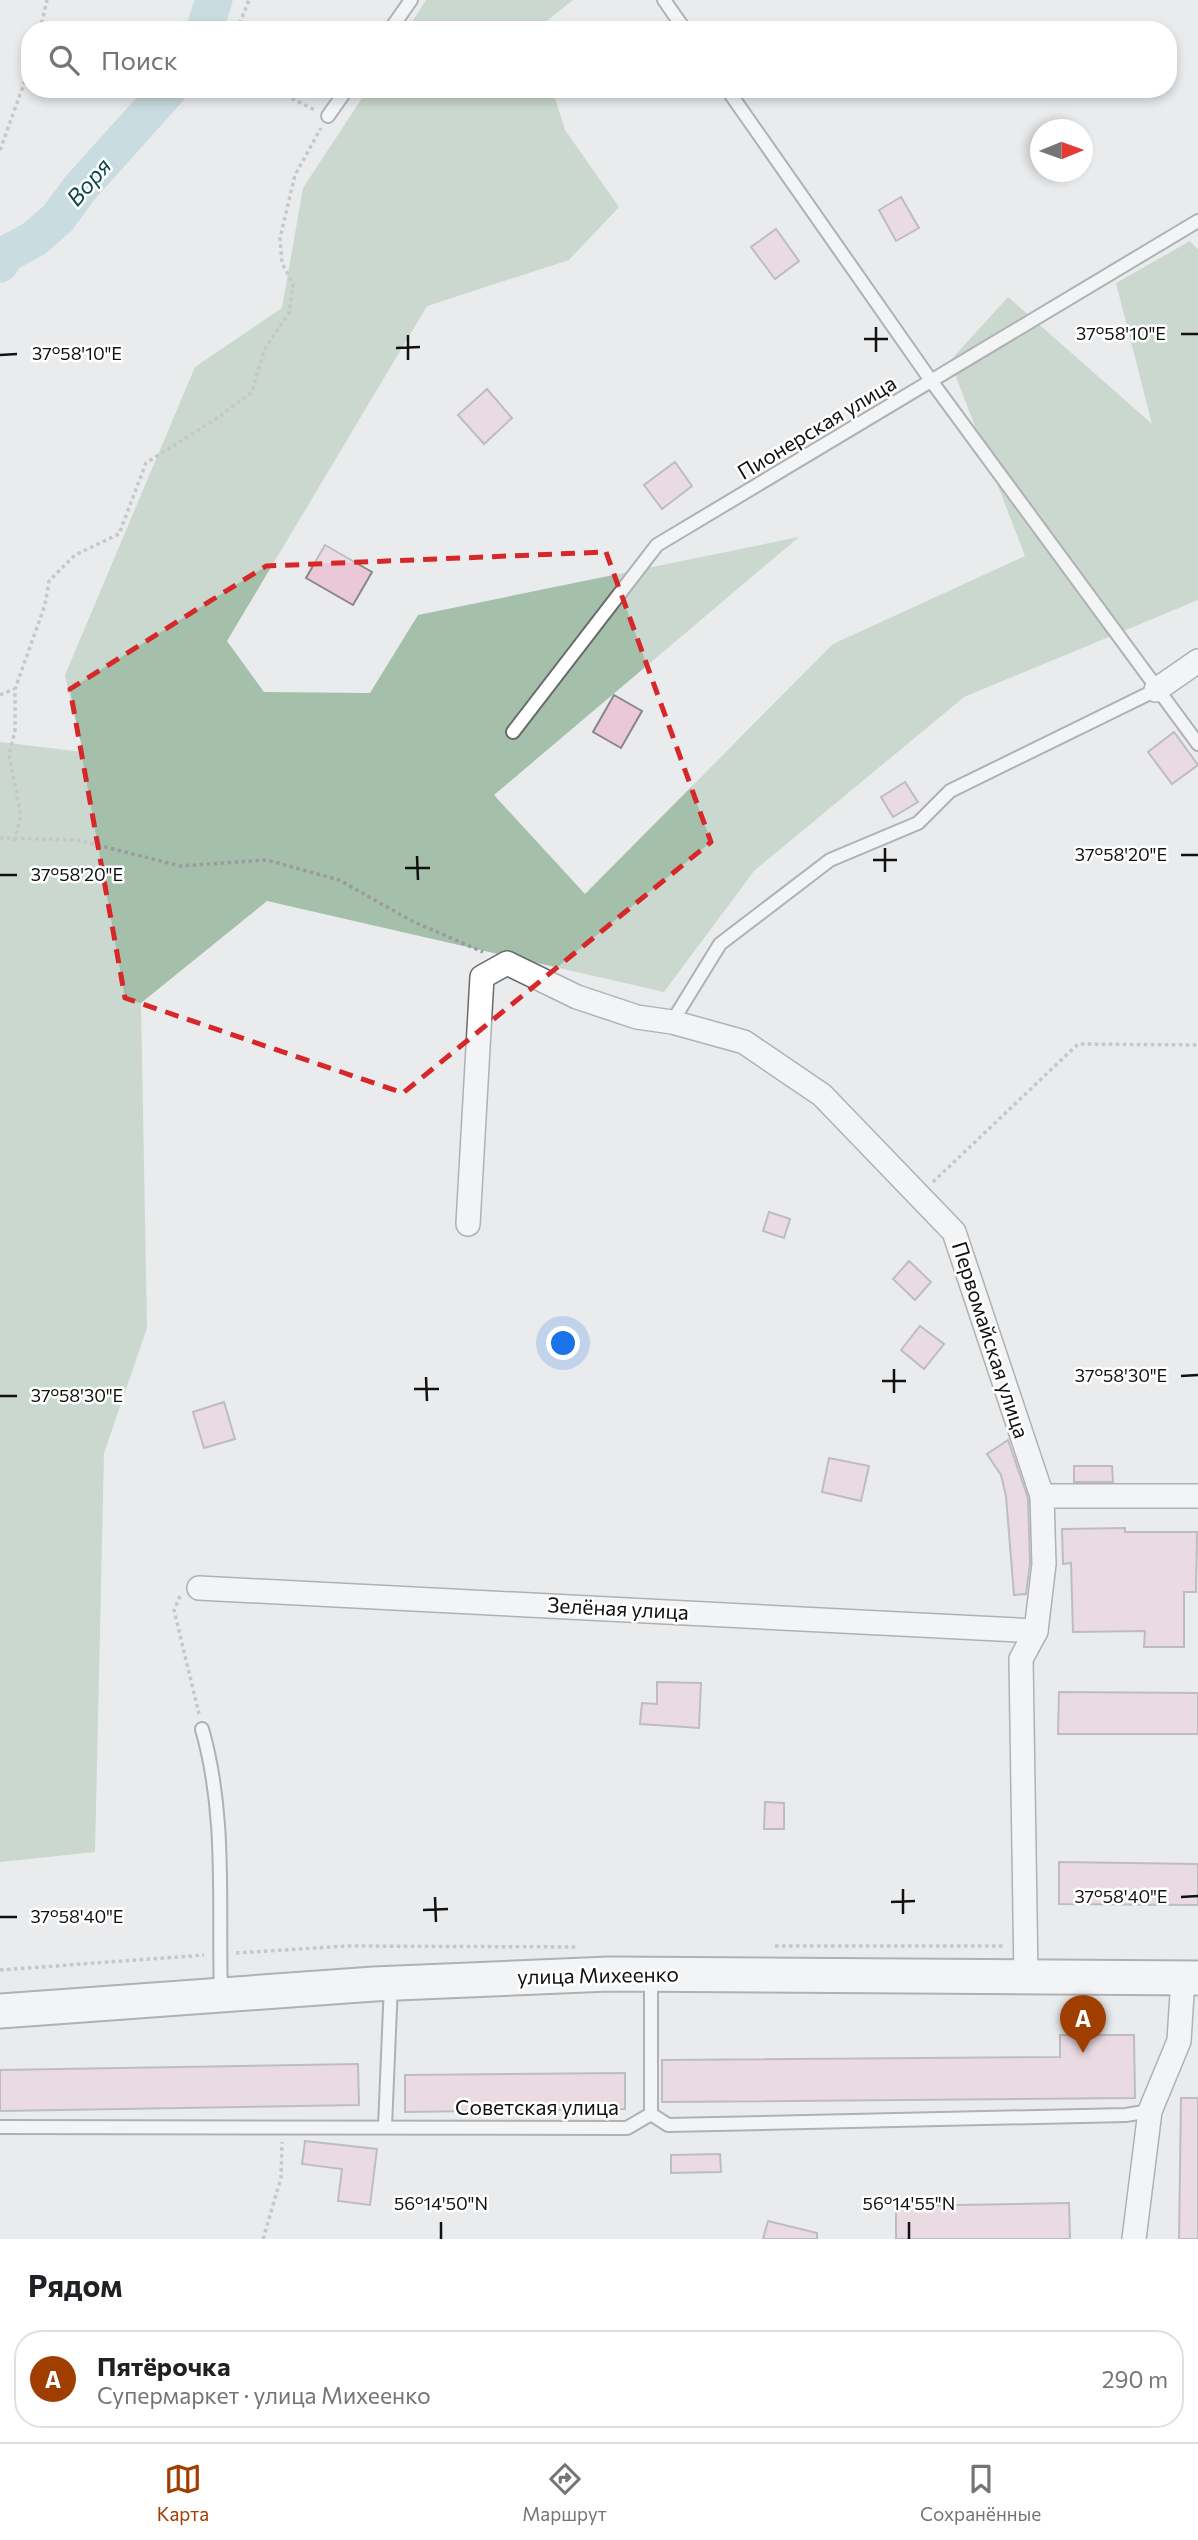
<!DOCTYPE html>
<html lang="ru">
<head>
<meta charset="utf-8">
<style>
  :root { --surface:#fff; --page:#f6f6f6; --text:#202124; --muted:#757577; --line:#e0e0e0; --accent:#a03e00 }
  body { margin:0; font-family:Commissioner,sans-serif; background:var(--page); color:var(--text) }
  .compass { position:absolute; left:1030px; top:119px; width:63px; height:63px; border-radius:50%; background:var(--surface); box-shadow:0 4px 10px #0003; rotate:89deg }
  .you { position:absolute; left:564px; top:1344px; width:24px; height:24px; margin:-18px; border:5px solid #fff; border-radius:50%; background:#1a73e8; box-shadow:0 0 0 10px #1a73e833 }
  .badge { display:grid; place-items:center; width:46px; height:46px; border-radius:50%; background:var(--accent); color:#fff; font-size:23px; font-weight:700 }
  .pin { position:absolute; translate:-50% -58px; filter:drop-shadow(0 2px 4px #0008) }
  .pin::after { content:''; position:absolute; top:37px; width:24px; height:21px; background:inherit; clip-path:polygon(0 0,100% 0,50% 100%) }
  .list { margin:0; padding:0; list-style:none }
  h2 { display:flex; justify-content:space-between; align-items:center; height:91px; margin:0; padding:0 28px; font-size:30px }
  h2 small { font-size:23px; font-weight:400; color:var(--muted) }
  .list li { display:grid; grid-template-columns:46px 1fr auto; gap:21px; align-items:center; box-sizing:border-box; height:98px; margin:0 14px 14px; padding:0 14px; border:2px solid var(--line); border-radius:28px }
  .list b { display:block; font-size:26px; white-space:nowrap }
  .list p { margin:0; font-size:23px; white-space:nowrap; color:var(--muted) }
  .list em { font-size:23px; font-style:normal; color:var(--muted) }
  .icon { flex:none; width:38px; height:38px; fill:none; stroke:currentColor; stroke-width:2; stroke-linecap:round; stroke-linejoin:round }
  .map { position:relative; flex:none; width:1198px; height:2239px; overflow:hidden }
  .search { position:absolute; background:var(--surface); box-shadow:0 4px 10px #0003; left:21px; right:21px; top:21px; height:77px; display:flex; align-items:center; gap:18px; box-sizing:border-box; padding:0 24px; border-radius:28px; color:var(--muted); font-size:26px }
  .sheet { height:203px; background:var(--surface) }
  nav { display:flex; justify-content:space-around; align-items:center; box-sizing:border-box; height:98px; border-top:2px solid var(--line); background:var(--surface); font-size:19px; color:var(--muted) }
  nav a { display:grid; justify-items:center; gap:4px }
  nav .on { color:var(--accent) }
  .map>svg:first-child { display:block }
  .forest { fill:#a4c0ab }
  .lines { fill:none; stroke-linecap:round; stroke-linejoin:round }
  .river { stroke:#a3cad1; stroke-width:37 }
  .building { fill:#eac8d7; stroke:#888687; stroke-width:2 }
  .lane-casing { stroke:#696a6b; stroke-width:16 }
  .street-casing { stroke:#696a6b; stroke-width:26 }
  .secondary-casing { stroke:#696a6b; stroke-width:37 }
  .path { stroke:#9b9b9d; stroke-width:3.5; stroke-dasharray:3.5 3.5; stroke-linecap:butt }
  .lane { stroke:#fff; stroke-width:12 }
  .street { stroke:#fff; stroke-width:23 }
  .secondary { stroke:#fff; stroke-width:33 }
  .marked { fill:none; stroke:#d62828; stroke-width:5; stroke-dasharray:14 9; stroke-linejoin:round }
  .ticks { fill:none; stroke:#111112; stroke-width:2.5 }
  .labels { text-anchor:middle; stroke-width:5; stroke-linejoin:round; paint-order:stroke }
  .street-label { font-size:21px; fill:#111112; stroke:#fff }
  .water-label { font-size:23px; font-style:italic; fill:#0d4750; stroke:#fff }
  .ticks-label { font-size:18px; text-anchor:middle; fill:#111112; stroke:#fff; stroke-width:5; stroke-linejoin:round; paint-order:stroke }
</style>
</head>
<body>
<div class="map">
<svg width="1198" height="2239" viewBox="0 0 1198 2239">
  <rect width="100%" height="100%" fill="#eaebed"/>
  <g class="forest">
    <path d="M426,0H573L535,30H407Z"/>
    <path d="M368,89H552L565,130L619,207L569,260L427,306L227,641L264,692L370,693L418,615L799,537L494,795L585,894L833,644L1025,556L950,361L1008,297L1152,424L1116,283L1190,241L1198,250V600L964,697L754,871L664,992L267,901L141,1003L147,1328L104,1453L95,1852L0,1862V742L83,752L65,675L195,367L282,308L303,188Z"/>
  </g>
  <g class="lines">
    <g class="river">
      <path d="M204,30L214,0"/>
      <path d="M0,264L6,254L34,239L58,218L80,188L169,89"/>
    </g>
  </g>
  <g class="building">
    <path d="M901,197L919,228L896,241L879,210Z"/>
    <path d="M776,229L799,261L775,279L751,247Z"/>
    <path d="M487,389L512,418L484,444L458,415Z"/>
    <path d="M675,462L692,486L662,509L644,485Z"/>
    <path d="M325,545L372,572L353,605L306,578Z"/>
    <path d="M614,695L642,711L621,748L593,732Z"/>
    <path d="M1174,732L1198,765L1172,784L1148,752Z"/>
    <path d="M905,782L918,802L893,817L881,797Z"/>
    <path d="M769,1212L790,1219L784,1238L763,1231Z"/>
    <path d="M909,1261L931,1282L915,1300L893,1279Z"/>
    <path d="M920,1326L944,1344L924,1369L901,1350Z"/>
    <path d="M224,1402L235,1439L204,1448L193,1412Z"/>
    <path d="M1008,1440L1028,1498L1030,1563L1026,1594L1014,1595L1006,1496L1001,1475L987,1454Z"/>
    <path d="M829,1458L869,1466L861,1501L822,1492Z"/>
    <path d="M1074,1466H1112L1113,1482H1074Z"/>
    <path d="M1125,1528V1532H1197L1196,1592H1184V1647H1144L1145,1631L1073,1632L1071,1563L1063,1564L1062,1529Z"/>
    <path d="M657,1682L701,1683L699,1728L640,1724L642,1703L657,1704Z"/>
    <path d="M1059,1692L1198,1693V1734H1058Z"/>
    <path d="M765,1802L784,1803V1829H764Z"/>
    <path d="M1059,1862L1198,1864V1905L1059,1904Z"/>
    <path d="M1060,2035H1134L1135,2098L662,2102V2060L1060,2057Z"/>
    <path d="M358,2064L359,2105L0,2111V2070Z"/>
    <path d="M625,2073V2109L405,2112V2075Z"/>
    <path d="M1181,2098H1198V2239H1179Z"/>
    <path d="M305,2141L377,2149L370,2205L338,2201L342,2169L302,2164Z"/>
    <path d="M720,2154L721,2172L671,2173V2155Z"/>
    <path d="M1069,2203L1070,2239H896V2206Z"/>
    <path d="M768,2221L817,2233V2239H763Z"/>
  </g>
  <g class="lines">
    <g class="lane-casing">
      <g id="lane">
        <path d="M664,0L685,30"/>
        <path d="M390,30L411,0"/>
        <path d="M727,89L932,382L1198,744"/>
        <path d="M328,116L347,89"/>
        <path d="M513,732L657,545L1198,221"/>
        <path d="M672,1022L720,944L830,860L918,823L950,791L1156,690"/>
        <path d="M202,1729C227,1816 218,1906 221,1995"/>
        <path d="M651,2114V1974"/>
        <path d="M0,2127L627,2128L651,2114L668,2125L1126,2115L1150,2111"/>
        <path d="M385,2127L391,1984"/>
      </g>
    </g>
    <g class="street-casing">
      <g id="street">
        <path d="M1156,690L1198,661"/>
        <path d="M468,1224L482,977L507,963L577,997L637,1017L672,1022L744,1042L822,1095L954,1232L1042,1496L1044,1564L1036,1631L1021,1659L1026,1977"/>
        <path d="M1042,1496H1198"/>
        <path d="M199,1588L1036,1631"/>
        <path d="M1134,2239L1150,2111L1179,2041L1183,1978"/>
      </g>
    </g>
    <g class="secondary-casing">
      <path id="secondary" d="M0,2011L374,1984L609,1974L1198,1978"/>
    </g>
    <g class="path">
      <path d="M40,30L47,0"/>
      <path d="M237,30L249,0"/>
      <path d="M273,89L315,110"/>
      <path d="M0,150L30,67"/>
      <path d="M0,695L14,689"/>
      <path d="M0,838L78,840L180,866L267,860L339,880L412,921L483,952"/>
      <path d="M14,841L21,816L9,755L15,731V689L45,605L49,581L75,555L119,534L146,463L213,421L252,392L264,350L289,313L293,284L282,263L280,238L295,175L321,128"/>
      <path d="M933,1182L1078,1044L1198,1045"/>
      <path d="M180,1596L174,1610L199,1714"/>
      <path d="M775,1946H1006"/>
      <path d="M236,1953L347,1946L579,1947"/>
      <path d="M0,1970L204,1955"/>
      <path d="M263,2239L281,2178L282,2142"/>
    </g>
    <use href="#lane" class="lane"/>
    <use href="#street" class="street"/>
    <use href="#secondary" class="secondary"/>
  </g>
  <path d="M0 0H1198V2239H0ZM606,552L711,842L403,1093L125,998L70,689L266,566Z" fill="#eaebed" fill-opacity=".55" fill-rule="evenodd"/>
  <path class="marked" d="M606,552L711,842L403,1093L125,998L70,689L266,566Z"/>
  <path class="ticks" d="M876,327V352M1181,334H1198M408,335V360M864,339H888M396,348L420,347M0,355L17,354M885,848V872M1181,855H1198M417,856L418,880M873,860H897M405,868H430M0,875H17M894,1369V1393M1181,1376L1198,1375M426,1377L427,1401M882,1381H906M414,1389H439M0,1396H17M903,1889V1914M435,1897L436,1922M1181,1897L1198,1896M891,1902L915,1901M423,1910L448,1909M0,1917H17M441,2222V2239M909,2222V2239"/>
  <g class="labels">
    <g class="street-label">
      <text transform="translate(817 428) rotate(-31)" y="7">Пионерская улица</text>
      <text transform="translate(990 1340) rotate(72)" y="7">Первомайская улица</text>
      <text transform="translate(618 1609) rotate(3)" y="7">Зелёная улица</text>
      <text transform="translate(598 1976) rotate(-1)" y="7">улица Михеенко</text>
      <text x="537" y="2115">Советская улица</text>
    </g>
    <g class="water-label">
      <text transform="translate(89 182) rotate(-49)" y="8">Воря</text>
    </g>
  </g>
  <g class="ticks-label">
    <text x="1121" y="340">37°58'10"E</text>
    <text x="77" y="360">37°58'10"E</text>
    <text x="1121" y="861">37°58'20"E</text>
    <text x="77" y="881">37°58'20"E</text>
    <text x="1121" y="1382">37°58'30"E</text>
    <text x="77" y="1402">37°58'30"E</text>
    <text x="1121" y="1903">37°58'40"E</text>
    <text x="77" y="1923">37°58'40"E</text>
    <text x="441" y="2210">56°14'50"N</text>
    <text x="909" y="2210">56°14'55"N</text>
  </g>
</svg>
<svg class="compass" viewBox="-18 -18 36 36"><path d="M0-13l5 13h-10z" fill="#e53935"/><path d="M0 13l5-13h-10z" fill="#757577"/></svg>
<div class="you"></div>
<div class="pin badge" style="left:1083px;top:2053px">A</div>
<div class="search"><svg class="icon" aria-label="search" viewBox="0 0 24 24"><circle cx="10" cy="10" r="6"/><path d="M15 15l6 6"/></svg>Поиск</div>
</div>
<section class="sheet">
<h2>Рядом<small></small></h2>
<ul class="list">
<li><span class="badge">A</span><div><b>Пятёрочка</b><p>Супермаркет · улица Михеенко</p></div><em>290 m</em></li>
</ul>
</section>
<nav>
<a class="on"><svg class="icon" aria-label="map" viewBox="0 0 24 24"><path d="M3 6l6-2 6 2 6-2v14l-6 2-6-2-6 2zM9 4v14M15 6v14"/></svg>Карта</a>
<a><svg class="icon" aria-label="directions" viewBox="0 0 24 24"><path d="M12 3l9 9-9 9-9-9zM9 14v-3h6M13 9l2 2-2 2"/></svg>Маршрут</a>
<a><svg class="icon" aria-label="saved" viewBox="0 0 24 24"><path d="M7 4h10v16l-5-4-5 4z"/></svg>Сохранённые</a>
</nav>
</body>
</html>
